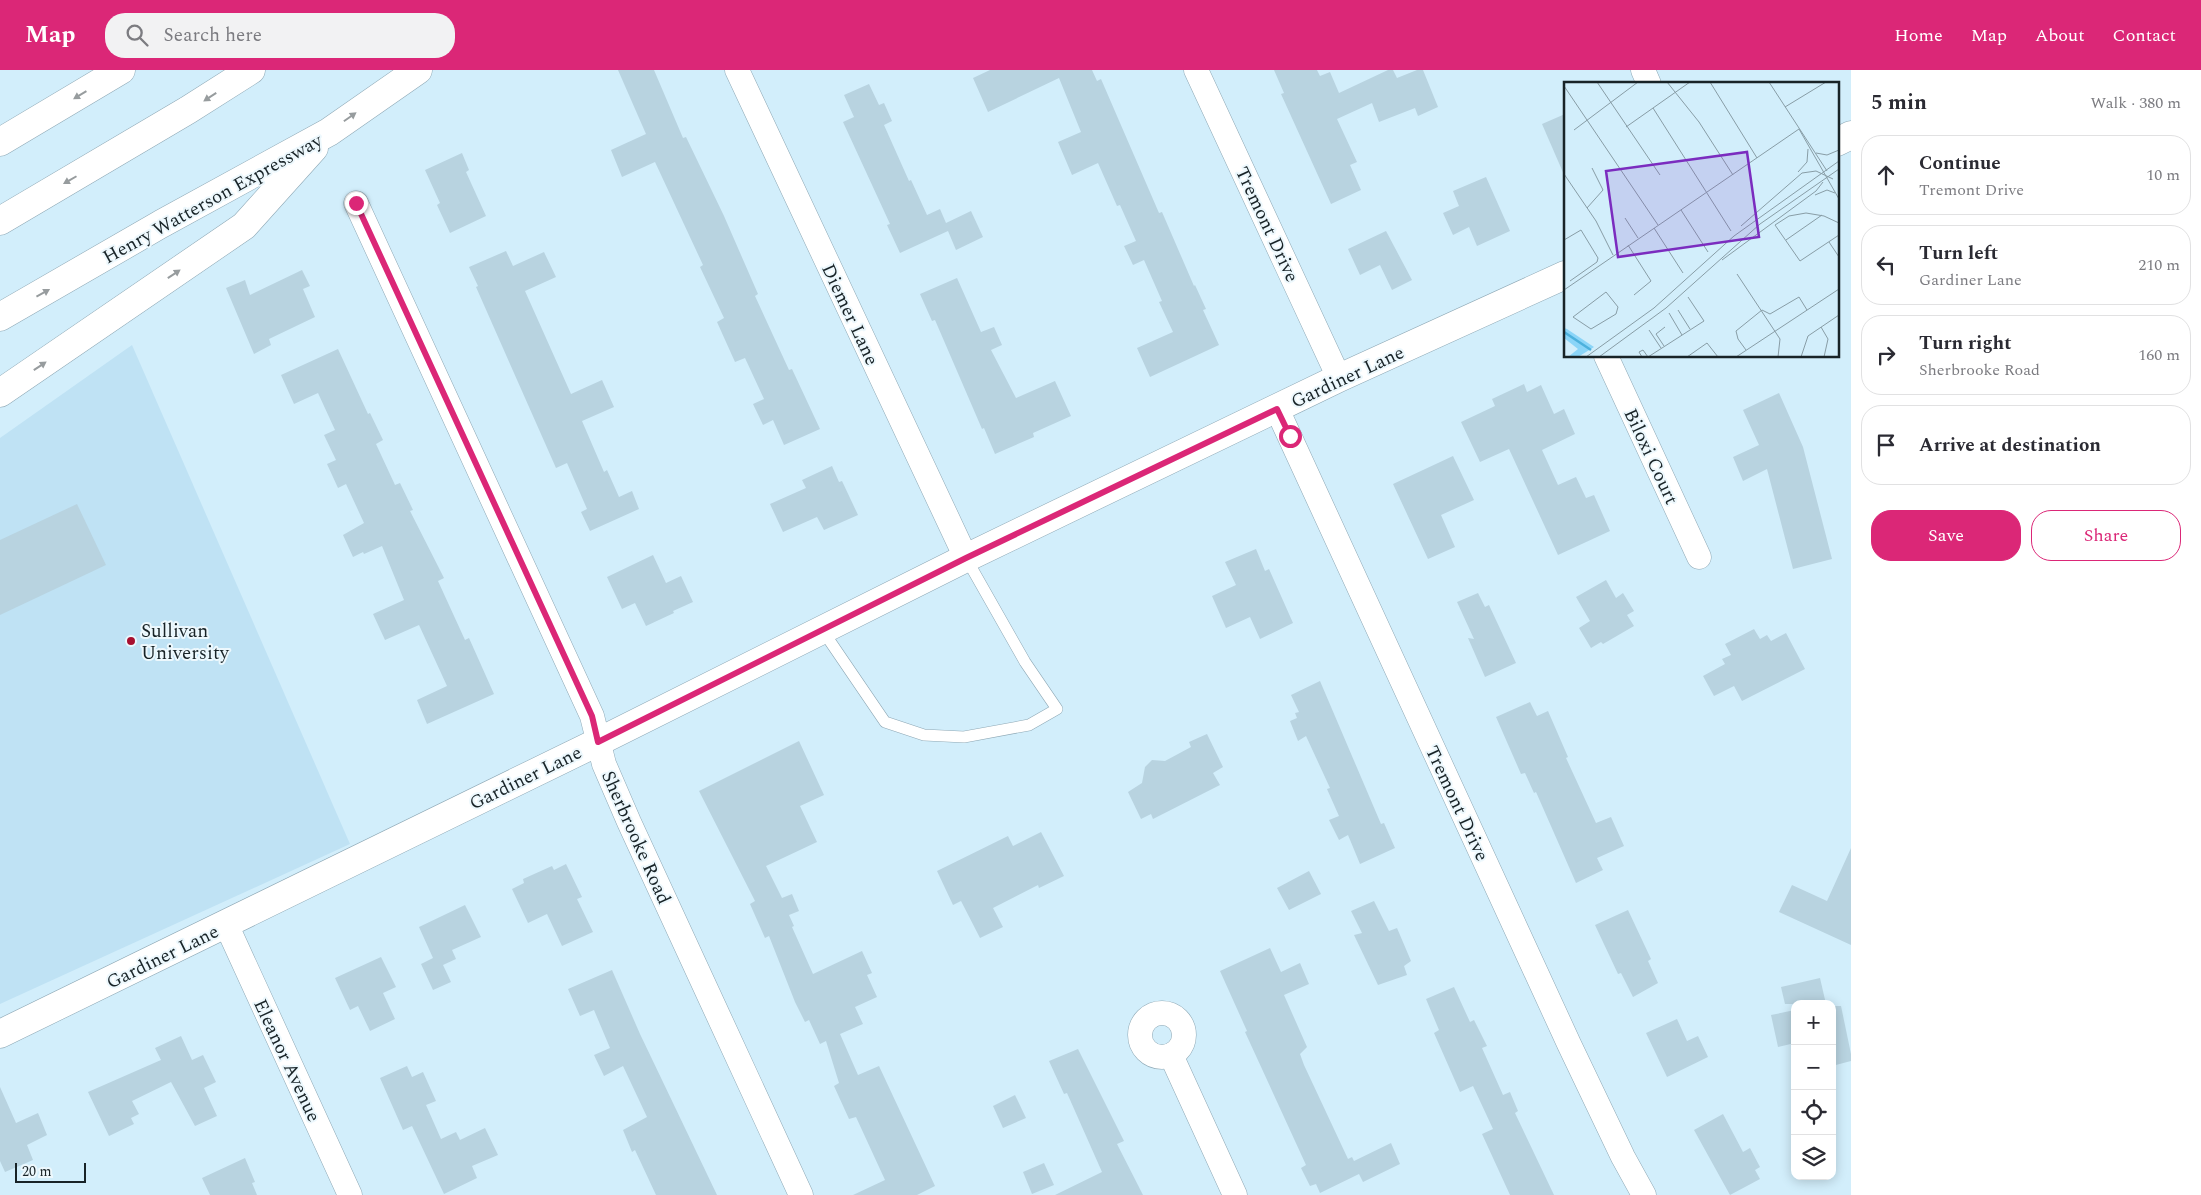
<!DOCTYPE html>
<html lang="en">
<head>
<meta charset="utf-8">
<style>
  :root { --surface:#fff; --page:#f2f2f3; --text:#2b2b33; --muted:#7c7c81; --line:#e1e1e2; --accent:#db2777 }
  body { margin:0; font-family:Spectral,serif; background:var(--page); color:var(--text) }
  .controls { position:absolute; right:15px; bottom:15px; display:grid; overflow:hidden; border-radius:10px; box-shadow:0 2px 12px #0003 }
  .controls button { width:45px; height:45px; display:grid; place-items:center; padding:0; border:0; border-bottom:1px solid var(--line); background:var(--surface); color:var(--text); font:25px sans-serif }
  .scale { position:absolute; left:15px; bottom:12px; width:71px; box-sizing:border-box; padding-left:5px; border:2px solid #182327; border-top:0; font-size:14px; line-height:18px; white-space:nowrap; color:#182327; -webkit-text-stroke:4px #edf8fd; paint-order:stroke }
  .stop { position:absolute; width:15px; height:15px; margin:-11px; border:4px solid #db2777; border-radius:50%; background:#fff }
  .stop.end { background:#db2777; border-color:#fff; box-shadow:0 1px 5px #0008 }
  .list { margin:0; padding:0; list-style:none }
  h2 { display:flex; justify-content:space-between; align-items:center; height:65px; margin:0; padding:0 20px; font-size:21px }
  h2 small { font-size:16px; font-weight:400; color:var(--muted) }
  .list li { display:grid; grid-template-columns:32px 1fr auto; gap:15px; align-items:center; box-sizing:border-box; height:80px; margin:0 10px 10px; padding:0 10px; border:1px solid var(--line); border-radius:20px }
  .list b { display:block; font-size:19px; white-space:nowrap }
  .list p { margin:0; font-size:16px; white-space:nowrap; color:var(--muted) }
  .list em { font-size:16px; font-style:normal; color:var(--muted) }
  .actions { display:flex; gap:10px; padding:15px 20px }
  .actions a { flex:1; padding:11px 0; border:1px solid var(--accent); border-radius:20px; text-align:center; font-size:18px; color:var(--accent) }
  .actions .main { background:var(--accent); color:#fff }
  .icon { flex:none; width:28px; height:28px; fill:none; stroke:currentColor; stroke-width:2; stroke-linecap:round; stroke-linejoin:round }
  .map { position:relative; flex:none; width:1851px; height:1125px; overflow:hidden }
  header { display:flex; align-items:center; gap:30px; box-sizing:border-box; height:70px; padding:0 25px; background:var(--accent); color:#fff }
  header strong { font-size:24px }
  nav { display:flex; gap:28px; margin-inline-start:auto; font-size:18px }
  .search { width:350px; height:45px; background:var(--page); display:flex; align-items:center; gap:12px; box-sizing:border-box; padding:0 18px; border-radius:20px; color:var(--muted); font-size:19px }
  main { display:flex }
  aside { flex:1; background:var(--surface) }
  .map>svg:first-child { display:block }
  .built { fill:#bfe2f4 }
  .building { fill:#b8d3e0 }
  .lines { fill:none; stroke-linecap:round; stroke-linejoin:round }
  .service-casing { stroke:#8ea8b5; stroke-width:12 }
  .minor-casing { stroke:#8ea8b5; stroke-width:25 }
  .secondary-casing { stroke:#8ea8b5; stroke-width:29 }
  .motorway-casing { stroke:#8ea8b5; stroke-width:29 }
  .service { stroke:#fff; stroke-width:11 }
  .minor { stroke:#fff; stroke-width:24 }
  .secondary { stroke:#fff; stroke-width:28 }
  .motorway { stroke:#fff; stroke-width:28 }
  .oneway { fill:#979c9e }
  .route { stroke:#db2777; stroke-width:6 }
  .poi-dot { fill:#a70f2f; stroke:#edf8fd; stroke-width:2 }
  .labels { text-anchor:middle; stroke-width:4; stroke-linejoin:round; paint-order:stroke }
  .street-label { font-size:19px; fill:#182327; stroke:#edf8fd }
  .poi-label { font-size:19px; fill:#182327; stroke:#edf8fd; text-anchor:start }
  .inset-river { fill:none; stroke:#4db1dc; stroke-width:2.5 }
  .inset-road { fill:none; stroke:#889da6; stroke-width:1 }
  .view { fill:#7b2cbf; fill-opacity:0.15; stroke:#7b2cbf; stroke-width:2.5 }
  .inset-edge { fill:none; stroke:#182327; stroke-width:2.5 }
</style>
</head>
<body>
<header>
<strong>Map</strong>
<div class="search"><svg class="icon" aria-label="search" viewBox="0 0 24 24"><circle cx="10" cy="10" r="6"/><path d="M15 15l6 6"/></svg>Search here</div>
<nav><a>Home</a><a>Map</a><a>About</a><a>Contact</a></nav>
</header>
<main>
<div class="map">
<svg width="1851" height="1125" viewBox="0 0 1851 1125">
  <rect width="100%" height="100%" fill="#d2eefb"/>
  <path class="built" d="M132,275L350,774L0,934V368Z"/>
  <g class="building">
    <path d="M618,0H654L683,68L686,67L724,146L758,224L755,226L789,300L792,299L820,359L784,375L773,350L763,355L753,334L764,329L745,288L735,292L717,252L724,248L700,197L703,195L655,92L622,107L611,80L646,64Z"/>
    <path d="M990,0H1092L1097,11L1101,9L1159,143L1162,142L1194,216L1195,215L1206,239L1203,240L1219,275L1150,307L1137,278L1173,262L1159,232L1162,231L1144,190L1133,195L1124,176L1136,171L1120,135L1117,136L1098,93L1072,105L1058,72L1081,62L1059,8L988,42L973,8Z"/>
    <path d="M1274,0H1317L1320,6L1330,2L1339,23L1388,0H1393L1397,8L1417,0H1423L1438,37L1418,46L1415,38L1379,52L1372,33L1337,49L1357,92L1350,95L1361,120L1331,134L1281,24L1284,23Z"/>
    <path d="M869,14L879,35L884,33L892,51L884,55L909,111L911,110L927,145L940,139L946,153L971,141L983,167L956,180L948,161L900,183L887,155L890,154L843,52L854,47L844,25Z"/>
    <path d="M1565,44V107L1542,54Z"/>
    <path d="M462,83L469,100L466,102L486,146L450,163L437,135L440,133L425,100Z"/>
    <path d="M1486,107L1510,161L1477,176L1469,157L1453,165L1443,143L1459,136L1453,121Z"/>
    <path d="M1386,161L1412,210L1392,220L1380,195L1360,205L1348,179Z"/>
    <path d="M506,181L513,196L544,182L556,207L525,221L571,324L602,310L614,337L582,351L604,402L607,400L619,427L632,421L639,439L590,461L581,442L587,439L567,393L556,398L476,217L478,216L469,197Z"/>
    <path d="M302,200L310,216L303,219L315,247L269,269L271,275L254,284L226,218L245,210L250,225Z"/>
    <path d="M957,208L981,262L994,257L1002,275L991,280L1016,328L1055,311L1071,346L1033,363L1034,367L995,384L984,358L982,359L935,250L932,251L920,224Z"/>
    <path d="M338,279L368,344L370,343L383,370L376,374L395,415L400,413L413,440L410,441L444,508L438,511L465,570L469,568L494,624L427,654L417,630L447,616L419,555L385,570L373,544L404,530L382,476L364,484L363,482L353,487L343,465L364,453L346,414L338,418L327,394L336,390L324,365L335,360L318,323L294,334L281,305Z"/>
    <path d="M1524,314L1527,322L1541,315L1554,344L1564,339L1575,364L1542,380L1558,415L1576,407L1586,428L1594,425L1610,461L1558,485L1509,379L1480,392L1461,352L1495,336L1492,329Z"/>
    <path d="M1779,323L1803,377L1832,489L1793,499L1767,399L1743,411L1733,387L1759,375L1743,340Z"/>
    <path d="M1453,386L1474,430L1441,445L1455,477L1428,489L1393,414Z"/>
    <path d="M832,396L839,412L842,411L858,445L824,460L817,447L783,462L770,434L806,418L802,410Z"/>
    <path d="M77,434L106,495L0,545V470Z"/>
    <path d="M1256,479L1265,501L1269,499L1293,553L1260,569L1250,547L1226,558L1212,526L1236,515L1225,492Z"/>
    <path d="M653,485L666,513L681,506L693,532L673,541L674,543L646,556L635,533L622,539L607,507Z"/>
    <path d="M1606,510L1616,528L1623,523L1634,541L1627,545L1634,556L1603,574L1601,572L1591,578L1579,558L1590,551L1576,527Z"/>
    <path d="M1478,523L1485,537L1489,535L1516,593L1485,607L1468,568L1474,569L1457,532Z"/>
    <path d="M1754,559L1760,569L1767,565L1771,571L1786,563L1805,599L1742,631L1734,616L1714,626L1703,606L1725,594L1722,589L1731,585L1725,574Z"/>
    <path d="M1320,611L1381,754L1384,753L1395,778L1360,794L1348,765L1339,770L1329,750L1339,746L1327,719L1330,718L1306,666L1298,671L1290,651L1297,648L1295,643L1299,642L1291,625Z"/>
    <path d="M1530,632L1537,646L1548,641L1568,687L1566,688L1596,753L1611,747L1624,776L1597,788L1603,800L1576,813L1536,722L1534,723L1525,703L1521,704L1496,647Z"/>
    <path d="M1207,664L1223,697L1213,703L1220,715L1153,749L1151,744L1141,749L1128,722L1142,713L1145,697L1152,690L1165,691L1191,677L1189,672Z"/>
    <path d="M799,671L824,725L800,736L817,772L766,796L782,828L792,824L799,841L789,845L794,856L792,857L813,904L862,881L872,903L867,905L877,927L855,937L863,954L840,964L858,1005L879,996L935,1116L917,1125H853L885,1110L856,1047L849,1049L834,1016L839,1013L826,971L820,974L809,950L805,952L795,932L769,866L765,868L750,834L755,831L699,721Z"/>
    <path d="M1041,762L1064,806L1039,818L1038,815L993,838L1003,857L980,868L961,831L953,835L937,801L1008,766L1013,776Z"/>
    <path d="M1851,778V875L1779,842L1792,815L1827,831Z"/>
    <path d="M566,794L582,827L577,829L593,862L562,876L547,844L528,853L512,819L524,813L523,809L552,796L554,800Z"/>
    <path d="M1309,801L1321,824L1289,840L1277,818Z"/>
    <path d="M1374,831L1389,861L1397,858L1411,891L1404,896L1407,905L1378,915L1354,865L1362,863L1351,841Z"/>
    <path d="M465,835L481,867L452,880L456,889L443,895L451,912L433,920L421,894L433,888L419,857Z"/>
    <path d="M1628,840L1651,889L1648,891L1658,913L1633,927L1621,903L1618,904L1595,855Z"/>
    <path d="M1270,878L1281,902L1300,893L1309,914L1284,925L1307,977L1300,984L1304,995L1348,1089L1352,1087L1354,1091L1391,1073L1400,1094L1363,1112L1359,1104L1320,1123L1316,1114L1310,1116L1301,1098L1306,1095L1245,962L1247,961L1220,901Z"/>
    <path d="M381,887L396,917L383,923L395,949L370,961L358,936L350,940L335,908Z"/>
    <path d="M612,900L640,964L717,1125H656L635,1080L632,1082L623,1060L647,1047L623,996L604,1006L594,985L610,978L594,940L580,946L568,919Z"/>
    <path d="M1820,908L1826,934H1785L1781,917Z"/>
    <path d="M1454,917L1470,952L1474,950L1487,976L1482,978L1503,1025L1510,1022L1518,1041L1515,1043L1554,1125H1510L1482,1064L1493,1059L1473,1016L1460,1022L1434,963L1439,960L1426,929Z"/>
    <path d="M1832,936H1841L1851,984V991L1832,996Z"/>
    <path d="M1795,940V973L1778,977L1771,945Z"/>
    <path d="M1677,949L1687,971L1698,966L1708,987L1667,1007L1646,963Z"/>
    <path d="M181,966L192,990L203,985L216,1012L204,1018L217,1046L195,1056L171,1012L132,1031L139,1044L131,1048L134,1054L109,1066L88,1022L161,990L155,978Z"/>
    <path d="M1078,979L1124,1071L1117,1074L1143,1125H1055L1102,1102L1067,1023L1064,1024L1049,991Z"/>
    <path d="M407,996L412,1007L423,1002L436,1031L426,1035L441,1069L456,1062L460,1070L485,1058L498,1085L472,1096L477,1108L444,1124L412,1056L403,1060L380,1008Z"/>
    <path d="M0,1017L16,1053L38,1043L47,1065L27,1075L33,1090L5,1102L0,1091Z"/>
    <path d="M1015,1025L1026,1048L1003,1058L993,1036Z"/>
    <path d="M1723,1044L1743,1082L1750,1078L1760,1097L1755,1100L1760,1109L1730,1125L1694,1060Z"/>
    <path d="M245,1088L255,1112L252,1113L257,1125H210L202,1108Z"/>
    <path d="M1044,1093L1054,1115L1032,1124L1023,1102Z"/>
  </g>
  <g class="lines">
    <g class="service-casing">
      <path id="service" d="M823,561L885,652L924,665L964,667L1029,655L1057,639L1025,592L966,488"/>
    </g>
    <g class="minor-casing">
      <g id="minor">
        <path d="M737,0L966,488"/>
        <path d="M1196,0L1339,308"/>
        <path d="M1643,0L1649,14"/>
        <path d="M356,133L592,646L604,694L629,752L801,1125"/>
        <path d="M1606,286L1699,487"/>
        <path d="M1277,339L1569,974L1623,1087L1644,1125"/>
        <path d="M226,854L350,1125"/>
        <circle cx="1162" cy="965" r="22"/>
        <path d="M1171,985L1235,1125"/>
      </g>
    </g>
    <g class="secondary-casing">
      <g id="secondary">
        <path d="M1837,72L1851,65"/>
        <path d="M0,964L598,672L966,488L1339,308L1565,205"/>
      </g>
    </g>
    <g class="motorway-casing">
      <g id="motorway">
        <path d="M0,72L121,0"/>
        <path d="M0,151L188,40L251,0"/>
        <path d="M0,247L161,154L329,62L418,0"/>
        <path d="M0,323L244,156L314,78"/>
      </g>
    </g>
    <use href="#service" class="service"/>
    <use href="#minor" class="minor"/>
    <use href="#secondary" class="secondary"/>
    <use href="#motorway" class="motorway"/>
  </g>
  <defs><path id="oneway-solid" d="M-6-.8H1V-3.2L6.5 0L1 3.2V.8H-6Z" transform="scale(1.25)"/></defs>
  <g class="oneway">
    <use href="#oneway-solid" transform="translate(80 25) rotate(149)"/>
    <use href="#oneway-solid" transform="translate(210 27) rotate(147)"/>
    <use href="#oneway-solid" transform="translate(350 47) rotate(-35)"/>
    <use href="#oneway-solid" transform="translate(70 110) rotate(150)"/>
    <use href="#oneway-solid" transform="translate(174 204) rotate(-34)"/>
    <use href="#oneway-solid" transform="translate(43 223) rotate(-29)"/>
    <use href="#oneway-solid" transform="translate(40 296) rotate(-34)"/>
  </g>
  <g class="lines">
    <path class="route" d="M356,133L592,646L598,672L966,488L1277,339L1290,366"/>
  </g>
  <circle class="poi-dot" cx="131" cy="571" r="5"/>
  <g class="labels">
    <g class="street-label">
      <text transform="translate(212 128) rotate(-29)" y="7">Henry Watterson Expressway</text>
      <text transform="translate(1268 154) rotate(65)" y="7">Tremont Drive</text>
      <text transform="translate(851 244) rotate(65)" y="7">Diemer Lane</text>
      <text transform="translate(1347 306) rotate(-25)" y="7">Gardiner Lane</text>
      <text transform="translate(1652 386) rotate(65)" y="7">Biloxi Court</text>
      <text transform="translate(525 707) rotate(-26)" y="7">Gardiner Lane</text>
      <text transform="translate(1458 733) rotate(65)" y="7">Tremont Drive</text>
      <text transform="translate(637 767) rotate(66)" y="7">Sherbrooke Road</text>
      <text transform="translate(162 886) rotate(-26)" y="7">Gardiner Lane</text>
      <text transform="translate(288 990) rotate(65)" y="7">Eleanor Avenue</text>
    </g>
    <g class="poi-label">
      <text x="141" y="567">Sullivan<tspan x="141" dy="22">University</tspan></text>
    </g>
  </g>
  <g transform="translate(1564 12)">
    <rect width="275" height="275" fill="#d2eefb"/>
    <path d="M0,246L3,247L30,265L14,275H4L14,267L0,256Z" fill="#8bd5f8"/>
    <path class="inset-river" d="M0,250L27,268"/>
    <path class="inset-road" d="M33,0L96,93M103,0L135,40L169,93M146,0L193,76M205,0L263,89M0,4L94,143M221,25L262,0M89,26L167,149M62,45L126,0M235,47L275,117M10,48L74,0M252,71L263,73L275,68M234,90L243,80L244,67M0,92L32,139L49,173M251,113L263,108L271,111M23,126L39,108L28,86M117,128L144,170M61,136L74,156M275,141L260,134L242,131L225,134L211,143L236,179L275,153M177,144L238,91L252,89L269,97M90,146L119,191M0,158L17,148L34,176L33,180L6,199M222,158L258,133M265,160L275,175M64,163L87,199L70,213M158,178L252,109L259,100M173,192L216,257L214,275M0,208L235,47M42,210L54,225L52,232L27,247L9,235ZM114,228L126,247M105,231L118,253M257,245L264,257L260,275M85,248L97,266M100,264L92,252L101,245M182,268L174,257L172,249L198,228L206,232L235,215L243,228M22,275L90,226L170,154L275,79M35,275L102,226L196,142L275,87M78,275L75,270L79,268L84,275M84,275L140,239L124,215M123,275L143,261L154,275M172,275L275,207M237,275L244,254L275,233"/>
    <path class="view" d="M183,70L195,155L54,175L42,89Z"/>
    <rect width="275" height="275" class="inset-edge"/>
  </g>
</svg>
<div class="controls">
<button>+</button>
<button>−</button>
<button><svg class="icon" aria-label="locate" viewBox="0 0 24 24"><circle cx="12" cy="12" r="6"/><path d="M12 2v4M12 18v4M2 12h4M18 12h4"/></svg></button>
<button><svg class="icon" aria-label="layers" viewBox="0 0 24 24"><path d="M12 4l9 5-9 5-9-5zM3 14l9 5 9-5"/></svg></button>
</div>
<div class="scale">20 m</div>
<div class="stop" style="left:1290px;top:366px"></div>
<div class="stop end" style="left:356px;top:133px"></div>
</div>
<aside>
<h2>5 min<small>Walk · 380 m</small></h2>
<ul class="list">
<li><svg class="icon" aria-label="ahead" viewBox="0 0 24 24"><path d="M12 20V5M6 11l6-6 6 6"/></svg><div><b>Continue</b><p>Tremont Drive</p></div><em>10 m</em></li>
<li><svg class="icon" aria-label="left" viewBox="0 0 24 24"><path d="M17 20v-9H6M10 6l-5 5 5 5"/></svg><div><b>Turn left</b><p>Gardiner Lane</p></div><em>210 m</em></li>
<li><svg class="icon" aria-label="right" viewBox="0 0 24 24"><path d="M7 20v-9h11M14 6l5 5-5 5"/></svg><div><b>Turn right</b><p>Sherbrooke Road</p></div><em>160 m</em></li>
<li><svg class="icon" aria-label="arrive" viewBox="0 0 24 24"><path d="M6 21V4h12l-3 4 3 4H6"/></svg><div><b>Arrive at destination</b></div></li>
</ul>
<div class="actions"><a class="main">Save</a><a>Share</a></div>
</aside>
</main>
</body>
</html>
